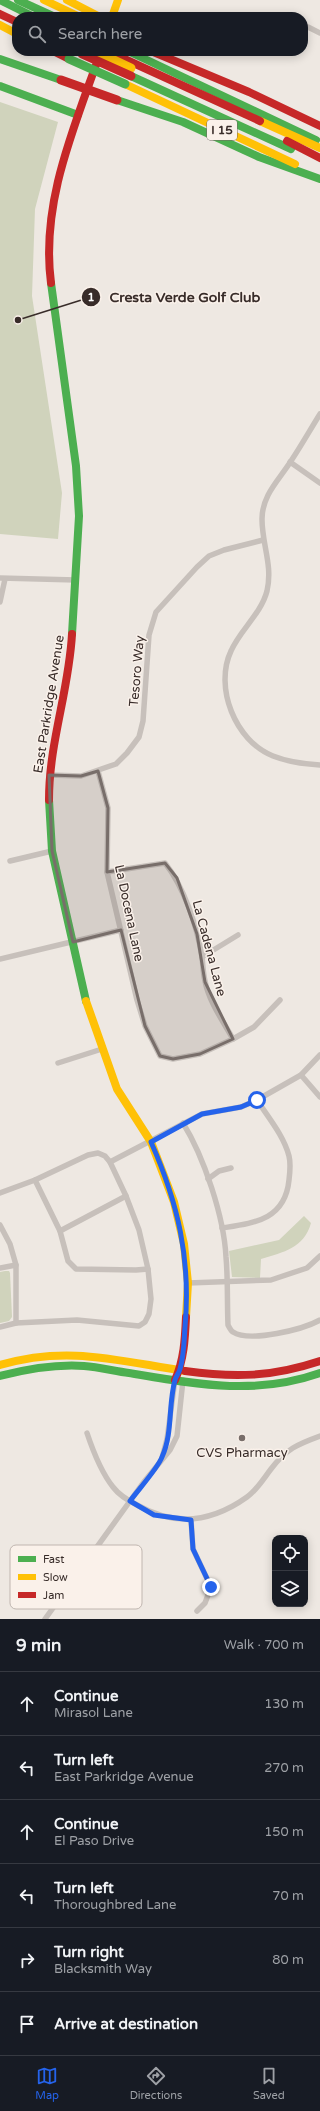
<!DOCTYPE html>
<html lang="en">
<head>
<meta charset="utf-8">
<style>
  :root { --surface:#171b24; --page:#242831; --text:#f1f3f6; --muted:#9ea1a6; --line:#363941; --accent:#2563eb }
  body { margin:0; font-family:"Varela Round",sans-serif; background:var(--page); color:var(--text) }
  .controls { position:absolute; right:12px; bottom:12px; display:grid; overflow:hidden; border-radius:8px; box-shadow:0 2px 10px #0003 }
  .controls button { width:36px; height:36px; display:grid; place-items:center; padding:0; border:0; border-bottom:1px solid var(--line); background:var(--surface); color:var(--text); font:20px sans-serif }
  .stop { position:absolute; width:12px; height:12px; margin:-9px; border:3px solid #2563eb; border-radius:50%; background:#fff }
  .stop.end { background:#2563eb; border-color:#fff; box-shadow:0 1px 4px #0008 }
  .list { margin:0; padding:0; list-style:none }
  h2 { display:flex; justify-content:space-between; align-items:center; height:52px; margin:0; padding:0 16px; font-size:17px }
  h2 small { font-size:13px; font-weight:400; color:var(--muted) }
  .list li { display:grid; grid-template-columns:26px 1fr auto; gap:12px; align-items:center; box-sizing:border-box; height:64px; padding:0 16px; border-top:1px solid var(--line) }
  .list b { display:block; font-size:15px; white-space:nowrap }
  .list p { margin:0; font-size:13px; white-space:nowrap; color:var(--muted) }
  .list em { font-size:13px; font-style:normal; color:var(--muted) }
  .icon { flex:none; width:22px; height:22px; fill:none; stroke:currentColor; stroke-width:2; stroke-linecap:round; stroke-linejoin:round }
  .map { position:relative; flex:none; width:320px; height:1619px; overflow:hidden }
  .search { position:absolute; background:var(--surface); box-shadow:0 2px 10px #0003; left:12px; right:12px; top:12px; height:44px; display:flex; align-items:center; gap:10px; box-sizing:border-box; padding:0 14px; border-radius:16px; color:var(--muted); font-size:15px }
  .sheet { height:436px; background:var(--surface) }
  nav { display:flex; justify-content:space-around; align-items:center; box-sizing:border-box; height:56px; border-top:1px solid var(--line); background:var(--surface); font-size:11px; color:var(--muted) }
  nav a { display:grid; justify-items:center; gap:2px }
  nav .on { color:var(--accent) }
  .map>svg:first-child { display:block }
  .green { fill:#d0d3bc }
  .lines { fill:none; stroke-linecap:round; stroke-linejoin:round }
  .street { stroke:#c7c0bb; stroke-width:5.5 }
  .fast { stroke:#4caf50; stroke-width:8 }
  .slow { stroke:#ffc107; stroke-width:8 }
  .jam { stroke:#c62828; stroke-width:8 }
  .fast-bridge { stroke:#4caf50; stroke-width:9 }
  .slow-bridge { stroke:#ffc107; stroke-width:9 }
  .jam-bridge { stroke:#c62828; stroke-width:9 }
  .route { stroke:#2563eb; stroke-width:5 }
  .marked { fill:#786e6a; fill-opacity:0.2; stroke:#786e6a; stroke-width:3; stroke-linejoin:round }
  .poi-dot { fill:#786e6a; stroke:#faf1ea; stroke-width:1.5 }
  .labels { text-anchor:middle; stroke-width:3; stroke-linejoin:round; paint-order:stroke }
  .shield { fill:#faf1ea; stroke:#726763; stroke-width:1 }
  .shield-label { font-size:12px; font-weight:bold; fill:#382c29 }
  .street-label { font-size:13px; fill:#382c29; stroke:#faf1ea }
  .poi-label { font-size:13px; fill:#382c29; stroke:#faf1ea }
  .key { fill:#faf1ea; stroke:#c0b6b0; stroke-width:1 }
  .key-label { font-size:11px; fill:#382c29 }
  .leader { fill:none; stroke:#382c29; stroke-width:1.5 }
  .callout-dot { fill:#382c29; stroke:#faf1ea; stroke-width:1.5 }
  .mark-label { font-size:12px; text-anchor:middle; font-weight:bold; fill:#fff }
  .callout-label { font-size:14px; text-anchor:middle; font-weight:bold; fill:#382c29; stroke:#faf1ea; stroke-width:3; stroke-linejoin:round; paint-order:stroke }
</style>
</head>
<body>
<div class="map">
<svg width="320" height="1619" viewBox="0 0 320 1619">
  <rect width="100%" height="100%" fill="#eee8e2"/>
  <g class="green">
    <path d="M0,102L58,122L35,209L32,296L62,493L58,539L0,534Z"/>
    <path d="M304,1216L311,1223C304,1248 284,1252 261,1259L260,1278L232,1277L229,1251L279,1240Z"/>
    <path d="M5,1271H9L10,1273L12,1317L9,1321L0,1323V1272Z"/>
  </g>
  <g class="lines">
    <g class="street">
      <path d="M308,27L320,33"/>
      <path d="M320,414C310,430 301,446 291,461C279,480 262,495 262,519C262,545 273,565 267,591C261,614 240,630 231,651C214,687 235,741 273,756C288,762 304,764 320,765"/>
      <path d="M290,462L320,483"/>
      <path d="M0,578L76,580"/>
      <path d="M0,602L5,579"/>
      <path d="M98,771L108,808L107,872L137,1000L145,1026L160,1056L173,1059L200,1054L233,1039L254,1027L280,1000"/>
      <path d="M49,775L81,776L116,764L127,753L139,737L143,721L149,635L156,612L197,567L209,556L224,550L263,540"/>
      <path d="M10,861L52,851"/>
      <path d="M107,872L165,863C184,887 197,926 202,957C203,965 203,973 205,981C209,1002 223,1021 233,1039"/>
      <path d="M202,957L238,935"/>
      <path d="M0,959L121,930"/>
      <path d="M58,1063L102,1049"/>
      <path d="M301,1075L320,1097"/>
      <path d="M183,1123C204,1157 224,1217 226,1257C228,1279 227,1302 228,1325C229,1327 231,1331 233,1332C250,1343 304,1329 320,1320"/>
      <path d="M110,1162L202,1114L241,1107L257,1100L301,1075L320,1055"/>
      <path d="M208,1179L219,1171L231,1168"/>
      <path d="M35,1180L60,1231L68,1261L76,1269L136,1270L148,1269"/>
      <path d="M0,1193L35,1180L88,1155L98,1153L105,1156L110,1162L126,1196L139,1230L148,1269L151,1299L149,1314L145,1322L139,1326L77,1320L16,1323L0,1327"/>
      <path d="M0,1225L10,1244L16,1265V1323"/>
      <path d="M222,1228C254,1223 285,1220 289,1180C290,1172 291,1164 289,1156C284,1136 268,1117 257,1100"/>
      <path d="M60,1231L126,1196"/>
      <path d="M0,1268L16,1265"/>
      <path d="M188,1283L271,1280L307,1268L320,1256"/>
      <path d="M87,1433C93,1451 101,1472 113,1487C119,1495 129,1501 137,1505C175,1527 212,1522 247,1497C257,1490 264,1478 271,1469C286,1449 298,1444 320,1436"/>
      <path d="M162,1458L167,1439L175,1380"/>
      <path d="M191,1520L193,1549L211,1587L205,1603L197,1611"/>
      <path d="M45,1619L143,1483L170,1450L177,1436L183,1380"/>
    </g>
    <g class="fast">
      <path d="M0,0L34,17"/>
      <path d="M18,0L55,17"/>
      <path d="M128,51L316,140"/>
      <path d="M0,59L61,80"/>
      <path d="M131,76L291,149"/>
      <path d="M0,86L78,115"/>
      <path d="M117,100L183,122L259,157L320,179"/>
      <path d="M51,283L76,466L79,516L72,634"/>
      <path d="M49,800L52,851L86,1001"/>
      <path d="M0,1376C27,1369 56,1364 84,1366C99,1367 114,1371 129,1373C195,1384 255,1396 320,1373"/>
    </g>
    <g class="slow">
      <path d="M44,0L80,17"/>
      <path d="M67,0L100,17"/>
      <path d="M112,17L118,0"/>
      <path d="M0,25L17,34"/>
      <path d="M125,84L295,164"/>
      <path d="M260,121L320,148"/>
      <path d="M86,1001L117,1089L151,1142L174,1202L184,1244L188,1283L186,1317"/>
      <path d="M0,1365C68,1345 118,1361 185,1371"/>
    </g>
    <g class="jam">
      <path d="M0,14L17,22"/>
      <path d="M53,51L69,59"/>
      <path d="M107,51L260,121"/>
      <path d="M151,51L249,92L320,126"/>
      <path d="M287,141L320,158"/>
      <path d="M51,283C41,207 71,135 96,65"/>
      <path d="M49,800C49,742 69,691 72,634"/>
      <path d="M185,1371C235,1378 272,1377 320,1361"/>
      <path d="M175,1380C184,1360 185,1339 186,1317"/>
    </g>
    <path class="fast-bridge" d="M69,59L125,84"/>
    <path class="slow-bridge" d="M95,51L131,68"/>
    <g class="jam-bridge">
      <path d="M82,54L131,76"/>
      <path d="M61,80L117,100"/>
    </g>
  </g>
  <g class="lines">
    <path class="route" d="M211,1587L193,1549L191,1520L154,1515L130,1501C138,1490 158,1468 162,1457C173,1433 168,1405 175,1380C176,1376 179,1373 180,1369C184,1356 184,1341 185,1327C191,1259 178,1203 151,1142L202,1114L241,1107L257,1100"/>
  </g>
  <path class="marked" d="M98,771L108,808L107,872L165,863L177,878L197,934L205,982L233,1039L200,1054L173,1059L160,1056L145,1026L121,930L73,942L52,851L49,775L81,776Z"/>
  <circle class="poi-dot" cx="242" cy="1438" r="4"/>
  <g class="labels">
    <rect class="shield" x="207" y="120" width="30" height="20" rx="3"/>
    <g class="shield-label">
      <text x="222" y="134">I 15</text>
    </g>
    <g class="street-label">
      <text transform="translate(136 671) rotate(-85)" y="5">Tesoro Way</text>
      <text transform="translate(48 704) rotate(-81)" y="5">East Parkridge Avenue</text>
      <text transform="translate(130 913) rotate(78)" y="5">La Docena Lane</text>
      <text transform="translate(210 948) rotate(75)" y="5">La Cadena Lane</text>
    </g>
    <g class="poi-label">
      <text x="242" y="1457">CVS Pharmacy</text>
    </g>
  </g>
  <rect x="10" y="1545" width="132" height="64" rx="6" class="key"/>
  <rect x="18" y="1556" width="18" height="6" fill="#4caf50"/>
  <rect x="18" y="1574" width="18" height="6" fill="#ffc107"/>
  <rect x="18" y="1592" width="18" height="6" fill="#c62828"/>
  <g class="key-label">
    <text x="43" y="1563">Fast</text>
    <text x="43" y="1581">Slow</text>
    <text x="43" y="1599">Jam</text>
  </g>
  <path class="leader" d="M18 320L91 297"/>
  <g class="callout-dot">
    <circle cx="18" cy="320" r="4"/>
    <circle cx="91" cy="297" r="10"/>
  </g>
  <g class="mark-label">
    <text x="91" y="301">1</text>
  </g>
  <g class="callout-label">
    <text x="185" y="302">Cresta Verde Golf Club</text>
  </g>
</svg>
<div class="controls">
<button><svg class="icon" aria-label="locate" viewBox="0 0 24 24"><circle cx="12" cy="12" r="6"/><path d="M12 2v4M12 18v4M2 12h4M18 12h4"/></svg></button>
<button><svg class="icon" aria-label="layers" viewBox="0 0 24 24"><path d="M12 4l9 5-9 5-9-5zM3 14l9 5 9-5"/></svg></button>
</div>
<div class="stop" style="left:257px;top:1100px"></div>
<div class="stop end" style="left:211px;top:1587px"></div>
<div class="search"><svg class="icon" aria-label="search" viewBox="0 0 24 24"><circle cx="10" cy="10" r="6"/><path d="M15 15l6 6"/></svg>Search here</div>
</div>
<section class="sheet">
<h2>9 min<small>Walk · 700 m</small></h2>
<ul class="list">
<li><svg class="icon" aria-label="ahead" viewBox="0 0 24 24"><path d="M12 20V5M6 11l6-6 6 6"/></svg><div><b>Continue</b><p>Mirasol Lane</p></div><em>130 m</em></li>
<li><svg class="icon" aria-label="left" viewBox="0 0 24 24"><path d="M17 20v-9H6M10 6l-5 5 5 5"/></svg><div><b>Turn left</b><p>East Parkridge Avenue</p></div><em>270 m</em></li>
<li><svg class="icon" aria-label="ahead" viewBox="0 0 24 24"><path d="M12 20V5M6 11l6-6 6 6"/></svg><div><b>Continue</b><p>El Paso Drive</p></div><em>150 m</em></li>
<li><svg class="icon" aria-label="left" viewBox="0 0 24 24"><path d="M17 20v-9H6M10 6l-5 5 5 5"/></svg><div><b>Turn left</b><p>Thoroughbred Lane</p></div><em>70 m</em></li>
<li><svg class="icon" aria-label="right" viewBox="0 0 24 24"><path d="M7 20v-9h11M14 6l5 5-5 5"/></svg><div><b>Turn right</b><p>Blacksmith Way</p></div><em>80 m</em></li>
<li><svg class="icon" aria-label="arrive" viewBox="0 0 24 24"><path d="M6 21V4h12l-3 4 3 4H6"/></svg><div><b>Arrive at destination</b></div></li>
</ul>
</section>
<nav>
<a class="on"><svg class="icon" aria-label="map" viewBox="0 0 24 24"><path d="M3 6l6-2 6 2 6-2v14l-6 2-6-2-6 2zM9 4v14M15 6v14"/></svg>Map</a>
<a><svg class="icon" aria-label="directions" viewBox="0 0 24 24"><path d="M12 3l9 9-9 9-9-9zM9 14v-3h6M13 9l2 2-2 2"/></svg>Directions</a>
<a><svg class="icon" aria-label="saved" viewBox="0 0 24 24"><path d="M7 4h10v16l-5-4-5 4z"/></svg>Saved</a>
</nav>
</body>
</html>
